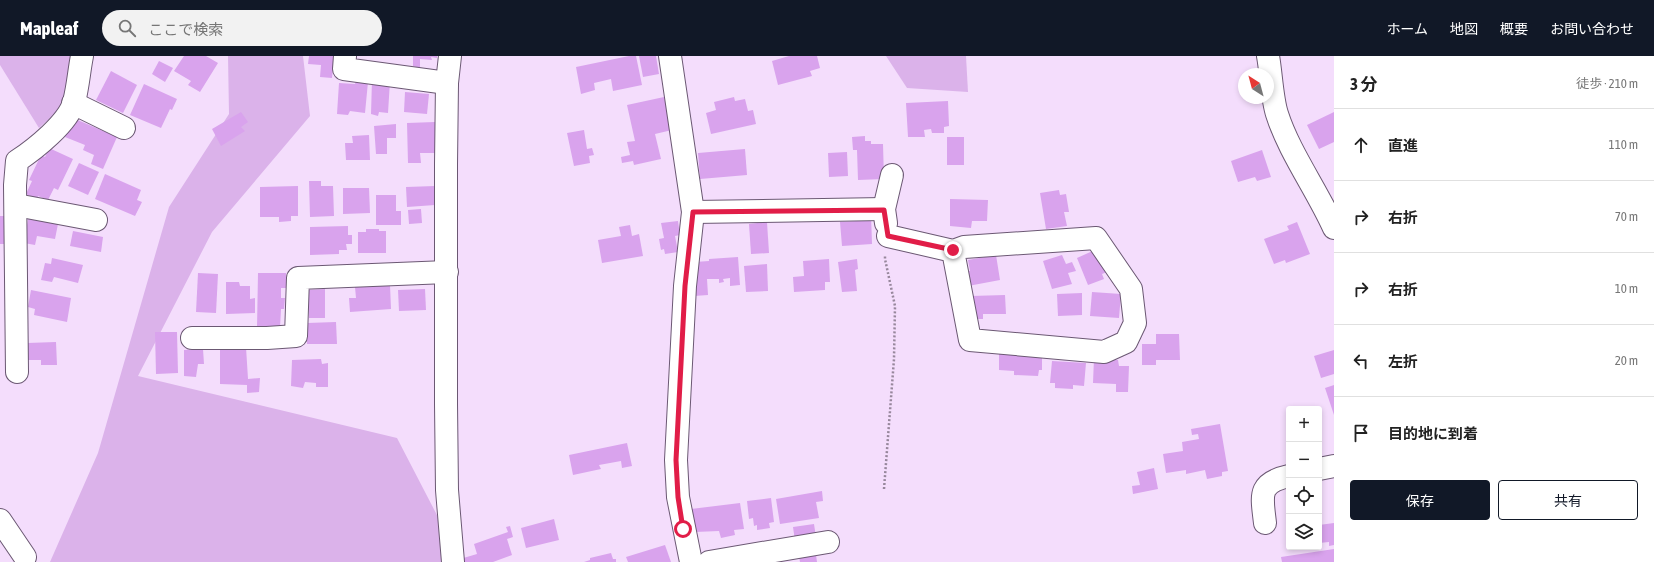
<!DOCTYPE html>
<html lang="ja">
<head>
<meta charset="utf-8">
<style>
  :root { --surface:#fff; --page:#f2f2f2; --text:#222; --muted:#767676; --line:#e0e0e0; --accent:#111827 }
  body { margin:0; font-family:"Asap Condensed","Noto Sans JP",sans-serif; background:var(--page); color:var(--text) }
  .controls { position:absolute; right:12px; bottom:12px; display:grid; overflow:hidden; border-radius:4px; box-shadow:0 2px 6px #0003 }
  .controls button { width:36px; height:36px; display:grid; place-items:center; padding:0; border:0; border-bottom:1px solid var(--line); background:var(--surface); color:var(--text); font:20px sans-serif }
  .compass { position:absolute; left:1238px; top:12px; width:36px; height:36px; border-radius:50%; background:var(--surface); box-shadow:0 2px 6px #0003; rotate:324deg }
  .stop { position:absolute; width:12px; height:12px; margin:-9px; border:3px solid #e11d48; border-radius:50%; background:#fff }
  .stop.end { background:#e11d48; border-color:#fff; box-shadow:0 1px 4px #0008 }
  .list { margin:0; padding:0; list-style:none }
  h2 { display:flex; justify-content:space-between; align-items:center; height:52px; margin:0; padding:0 16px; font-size:17px }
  h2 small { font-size:13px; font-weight:400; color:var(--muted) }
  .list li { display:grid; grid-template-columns:26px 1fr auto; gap:12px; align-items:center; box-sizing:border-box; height:72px; padding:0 16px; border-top:1px solid var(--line) }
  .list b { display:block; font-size:15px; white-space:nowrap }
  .list em { font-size:13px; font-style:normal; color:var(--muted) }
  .actions { display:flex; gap:8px; padding:12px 16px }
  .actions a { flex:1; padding:9px 0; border:1px solid var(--accent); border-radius:4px; text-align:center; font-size:14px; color:var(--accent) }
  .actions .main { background:var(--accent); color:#fff }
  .icon { flex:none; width:22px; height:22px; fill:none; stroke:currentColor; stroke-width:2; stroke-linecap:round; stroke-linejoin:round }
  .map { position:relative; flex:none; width:1334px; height:506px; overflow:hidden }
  header { display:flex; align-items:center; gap:24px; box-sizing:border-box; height:56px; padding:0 20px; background:var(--accent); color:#fff }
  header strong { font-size:19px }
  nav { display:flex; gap:22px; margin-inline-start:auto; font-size:14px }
  .search { width:280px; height:36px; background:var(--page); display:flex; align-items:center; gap:10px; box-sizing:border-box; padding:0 14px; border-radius:22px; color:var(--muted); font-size:15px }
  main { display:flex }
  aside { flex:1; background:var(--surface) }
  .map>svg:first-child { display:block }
  .green { fill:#dbb2ea }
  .building { fill:#d9a3ed }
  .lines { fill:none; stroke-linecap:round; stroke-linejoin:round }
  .minor-casing { stroke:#6b5873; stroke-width:24 }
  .path { stroke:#97879c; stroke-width:2.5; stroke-dasharray:2 2; stroke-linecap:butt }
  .minor { stroke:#fff; stroke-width:22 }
  .route { stroke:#e11d48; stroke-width:5 }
</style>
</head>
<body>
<header>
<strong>Mapleaf</strong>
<div class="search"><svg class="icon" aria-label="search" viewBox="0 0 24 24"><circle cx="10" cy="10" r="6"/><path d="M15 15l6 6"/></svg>ここで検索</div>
<nav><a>ホーム</a><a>地図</a><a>概要</a><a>お問い合わせ</a></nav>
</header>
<main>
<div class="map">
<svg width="1334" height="506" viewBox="0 0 1334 506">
  <rect width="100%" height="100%" fill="#f4ddfc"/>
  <g class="green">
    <path d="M0,0H79L71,43L39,72L0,9Z"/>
    <path d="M228,0H303L310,60L212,176L138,320L397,382L439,463L446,506H50L98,397L169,151L229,58Z"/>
    <path d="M886,0H966L968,36L907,32Z"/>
  </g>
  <g class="building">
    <path d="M184,0H206L218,7L200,36L188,29L191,25L174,15Z"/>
    <path d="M309,0H334L332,22L320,21L321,9L308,8Z"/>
    <path d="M413,0H437V2L431,1L432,4L420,3V12L413,10Z"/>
    <path d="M629,0H636L642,29L613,35L611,23L594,27L595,34L581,38L576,11Z"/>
    <path d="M639,0H656L659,18L643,21Z"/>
    <path d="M789,0H817L820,12L810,15L812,20L778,29L772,5Z"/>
    <path d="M159,5L173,12L165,26L152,18Z"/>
    <path d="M111,15L137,29L123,57L96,44Z"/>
    <path d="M372,24L390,25L388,57L379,56L378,60L371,58Z"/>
    <path d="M356,25L368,26L365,57L350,55L348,59L337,58L339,27L355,28Z"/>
    <path d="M144,28L177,43L172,54L170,53L161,72L130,59Z"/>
    <path d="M405,36L429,38L427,58L404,56Z"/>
    <path d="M664,41L672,74L655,78L661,103L634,109L633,105L622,107L621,101L630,99L627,86L635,85L627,49Z"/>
    <path d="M734,41L735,45L745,43L748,55L753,54L756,68L711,78L706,57L716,54L714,46Z"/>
    <path d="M948,45L949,70L944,71V77H932L931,73L924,74L925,81H908L906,47Z"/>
    <path d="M241,56L248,66L241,71L245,75L221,90L212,73Z"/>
    <path d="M1334,56V86L1319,93L1307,69Z"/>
    <path d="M73,62L117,81L103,113L91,108L94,99L83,94L85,89L65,81Z"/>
    <path d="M435,66V97H420L421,107H408L407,67Z"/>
    <path d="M396,68V82H387V98H376L374,70Z"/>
    <path d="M584,74L587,93L592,92L594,99L589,100L590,107L574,110L567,77Z"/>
    <path d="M369,79L370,104H346L345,87H353L352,80Z"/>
    <path d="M865,80V85H871V88H883L884,123L858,124L857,94H853L852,81Z"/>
    <rect x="947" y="81" width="17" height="28"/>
    <path d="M49,92L73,103L58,134L54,132L48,144L38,140L37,143L26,138L32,125L29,124L41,99L45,101Z"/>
    <path d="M745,93L747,119L700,123L698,97Z"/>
    <path d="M1262,94L1271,121L1257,125L1255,121L1238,126L1231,105Z"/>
    <path d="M847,96L848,120L829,121L828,97Z"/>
    <path d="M79,107L99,116L88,139L68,130Z"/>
    <path d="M105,118L141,134L137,144L142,146L135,160L95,143Z"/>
    <path d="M309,125H321V130H333L334,160L310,161Z"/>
    <path d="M298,130V160H291V165L279,166V161H260V131Z"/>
    <path d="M435,130V149L407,151L406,131Z"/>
    <path d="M343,132H369L370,157L343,158Z"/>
    <path d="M1059,134L1060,139L1066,138L1069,156H1064L1067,170L1046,173L1040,137Z"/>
    <path d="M376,139H396V155H401V169H376Z"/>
    <path d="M950,143L988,144L987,165H972L971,172L950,170Z"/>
    <path d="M421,153L422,167L409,168L408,154Z"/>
    <path d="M871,158L872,188L842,190L840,166L857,165L856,159Z"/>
    <rect x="0" y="160" width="7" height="28"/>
    <path d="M28,163L58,168L55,183L37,180L35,189L24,187Z"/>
    <path d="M678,165L680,179L675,180L678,196L665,198L664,193L661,194L659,183L664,182L661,167Z"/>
    <path d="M767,166L769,197L751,198L749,168Z"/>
    <path d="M1297,166L1310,198L1286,207L1285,204L1274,208L1264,183L1289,174L1287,170Z"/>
    <path d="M630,169L632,180L639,178L643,200L602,207L598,184L621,180L619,171Z"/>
    <path d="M348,170V179H352V188H346L347,194H339V198L310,199V171Z"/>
    <path d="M366,173H379V175H386V197H358V176H366Z"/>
    <path d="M73,175L103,181L101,196L70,190Z"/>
    <path d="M1097,193L1107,216L1102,218L1104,223L1088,229L1077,202Z"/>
    <path d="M996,199L1000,224L968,230L966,215H970L968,204Z"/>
    <path d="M1062,199L1066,208L1072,206L1076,215L1068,217L1072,228L1052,233L1043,205Z"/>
    <path d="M738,201L740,229L730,230V222L723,223L724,226L719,227V223H707L708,239L694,240L695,206L709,205V203Z"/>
    <path d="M52,202L83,209L78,227L54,221L52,226L41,224L45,207L51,208Z"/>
    <path d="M829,203L830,226H825V234L794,236L793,221L804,220L803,205Z"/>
    <path d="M857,203L858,213L855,214L857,235L842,236L838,206Z"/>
    <path d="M767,208L768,235L746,236L744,210Z"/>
    <path d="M198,217L218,218L216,257L196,256Z"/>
    <path d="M258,217H286V232H281V242H285L284,253H281L280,272H257Z"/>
    <path d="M226,226H239L240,230H250V243L255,242V257L226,258Z"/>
    <path d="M390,229L391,253L350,256L349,242H356L355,231Z"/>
    <path d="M325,233V262H309V254H306V234Z"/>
    <path d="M425,233L426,254L399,255L398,234Z"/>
    <path d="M31,234L71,242L67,266L34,259L35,253L28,251Z"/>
    <path d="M1092,236L1121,238L1119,262L1090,260Z"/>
    <path d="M1082,237V259L1058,260L1057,238Z"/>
    <path d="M1005,239L1006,258H983V263H971V240Z"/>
    <path d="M336,266L337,288H307V267Z"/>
    <path d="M155,276H177L178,317L156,318Z"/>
    <path d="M1156,278H1179L1180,304H1156V309H1142V288H1156Z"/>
    <path d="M56,286L57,309H41V304H28L27,287Z"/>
    <path d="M220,291H246L248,323L260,322L259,336L247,337V329L220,328Z"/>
    <path d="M203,293L204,308H198L196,321L184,320V294Z"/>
    <path d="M1334,294V318L1321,322L1314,300Z"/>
    <path d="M999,297L1042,299V314H1039L1038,320L1014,319V315L999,314Z"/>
    <path d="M1094,302L1118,304L1119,310H1129L1128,336H1116V328L1093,327Z"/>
    <path d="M321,303L322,308L328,307V331H316V327L305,326L303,332L291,330L292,304Z"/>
    <path d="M1052,305L1086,307L1084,330L1073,329V333L1055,332V327H1050Z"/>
    <path d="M1334,329V359L1325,332Z"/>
    <path d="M1220,368L1228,415L1222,416V420L1207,423L1205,414L1186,418V414L1166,417L1163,398L1183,395L1182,386L1199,383L1198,378L1192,379L1191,373Z"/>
    <path d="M627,387L632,410L622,412L621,405L599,409L601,413L573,419L569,399Z"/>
    <path d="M1154,412L1158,433L1133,438L1132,430L1140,429L1137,416Z"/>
    <path d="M822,435L823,445L816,446L819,462L780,468L776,443Z"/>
    <path d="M771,442L774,466L769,467L770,472L757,474V469L754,470L753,462L749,463L747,445Z"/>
    <path d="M740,447L744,473L734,474L735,479L721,482L719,475L695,476L691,453Z"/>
    <path d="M554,463L559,484L526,492L521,472Z"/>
    <path d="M1334,467V489L1329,490V486L1319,487V469Z"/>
    <path d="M814,468L816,481L795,485L793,471Z"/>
    <path d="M510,470L513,481L507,483L512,499L493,506H460V503L477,498L474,488L508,476L506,471Z"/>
    <path d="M665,489L671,506H628L626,501Z"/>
    <path d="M1334,493V506H1282L1281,501Z"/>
    <path d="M611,497L613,503H616V506H584L590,504V502Z"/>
    <path d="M816,499L817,506H800L799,501Z"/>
  </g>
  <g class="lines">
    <g class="minor-casing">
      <g id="minor">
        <path d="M345,0L344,13L447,27"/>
        <path d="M450,0L447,27L446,108V348L447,434L453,506"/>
        <path d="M670,0L693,156L685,230L676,404L678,441L691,506"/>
        <path d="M1268,0C1271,16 1272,43 1277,58C1289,96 1317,134 1334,172"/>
        <path d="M73,47L124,72"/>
        <path d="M16,149L96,164"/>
        <path d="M693,156L884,153"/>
        <path d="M886,167L884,153L892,119"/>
        <path d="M888,180L953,195L964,191L1096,182L1131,233L1135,267L1126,286L1104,296L970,284L953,195"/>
        <path d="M192,282H267L296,280L298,222L447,216"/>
        <path d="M17,316L15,129L17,105C35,93 68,67 74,46C78,31 79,15 82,0"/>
        <path d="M1319,413L1334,410"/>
        <path d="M0,464L25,501"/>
        <path d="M1265,467C1262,440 1257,427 1289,420"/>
        <path d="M709,506L828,486"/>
      </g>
    </g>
    <path class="path" d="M884,433L894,303L895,250L885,203V199"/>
    <use href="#minor" class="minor"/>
  </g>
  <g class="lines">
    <path class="route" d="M683,473L678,441L676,404L685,230L693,156L884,154L888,180L953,194"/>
  </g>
</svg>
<div class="controls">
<button>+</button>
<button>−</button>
<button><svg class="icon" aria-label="locate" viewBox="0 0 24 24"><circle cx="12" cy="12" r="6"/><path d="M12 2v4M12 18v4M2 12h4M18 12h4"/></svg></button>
<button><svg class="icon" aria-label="layers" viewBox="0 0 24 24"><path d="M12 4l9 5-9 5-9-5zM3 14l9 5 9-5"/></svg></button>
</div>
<svg class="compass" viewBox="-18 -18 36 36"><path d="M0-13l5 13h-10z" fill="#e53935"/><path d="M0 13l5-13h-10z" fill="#767676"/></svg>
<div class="stop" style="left:683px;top:473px"></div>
<div class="stop end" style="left:953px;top:194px"></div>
</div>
<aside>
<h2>3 分<small>徒歩 · 210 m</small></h2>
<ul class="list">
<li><svg class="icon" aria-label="ahead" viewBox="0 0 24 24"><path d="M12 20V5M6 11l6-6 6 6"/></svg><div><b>直進</b></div><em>110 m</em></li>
<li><svg class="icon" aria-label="right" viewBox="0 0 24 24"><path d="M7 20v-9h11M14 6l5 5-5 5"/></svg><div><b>右折</b></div><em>70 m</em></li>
<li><svg class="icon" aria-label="right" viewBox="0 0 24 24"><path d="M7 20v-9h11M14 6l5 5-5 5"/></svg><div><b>右折</b></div><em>10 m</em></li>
<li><svg class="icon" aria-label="left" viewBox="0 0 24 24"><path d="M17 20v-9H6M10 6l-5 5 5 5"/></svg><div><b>左折</b></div><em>20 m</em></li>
<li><svg class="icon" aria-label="arrive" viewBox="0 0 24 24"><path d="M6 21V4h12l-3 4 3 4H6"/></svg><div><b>目的地に到着</b></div></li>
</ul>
<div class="actions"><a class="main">保存</a><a>共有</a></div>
</aside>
</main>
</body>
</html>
